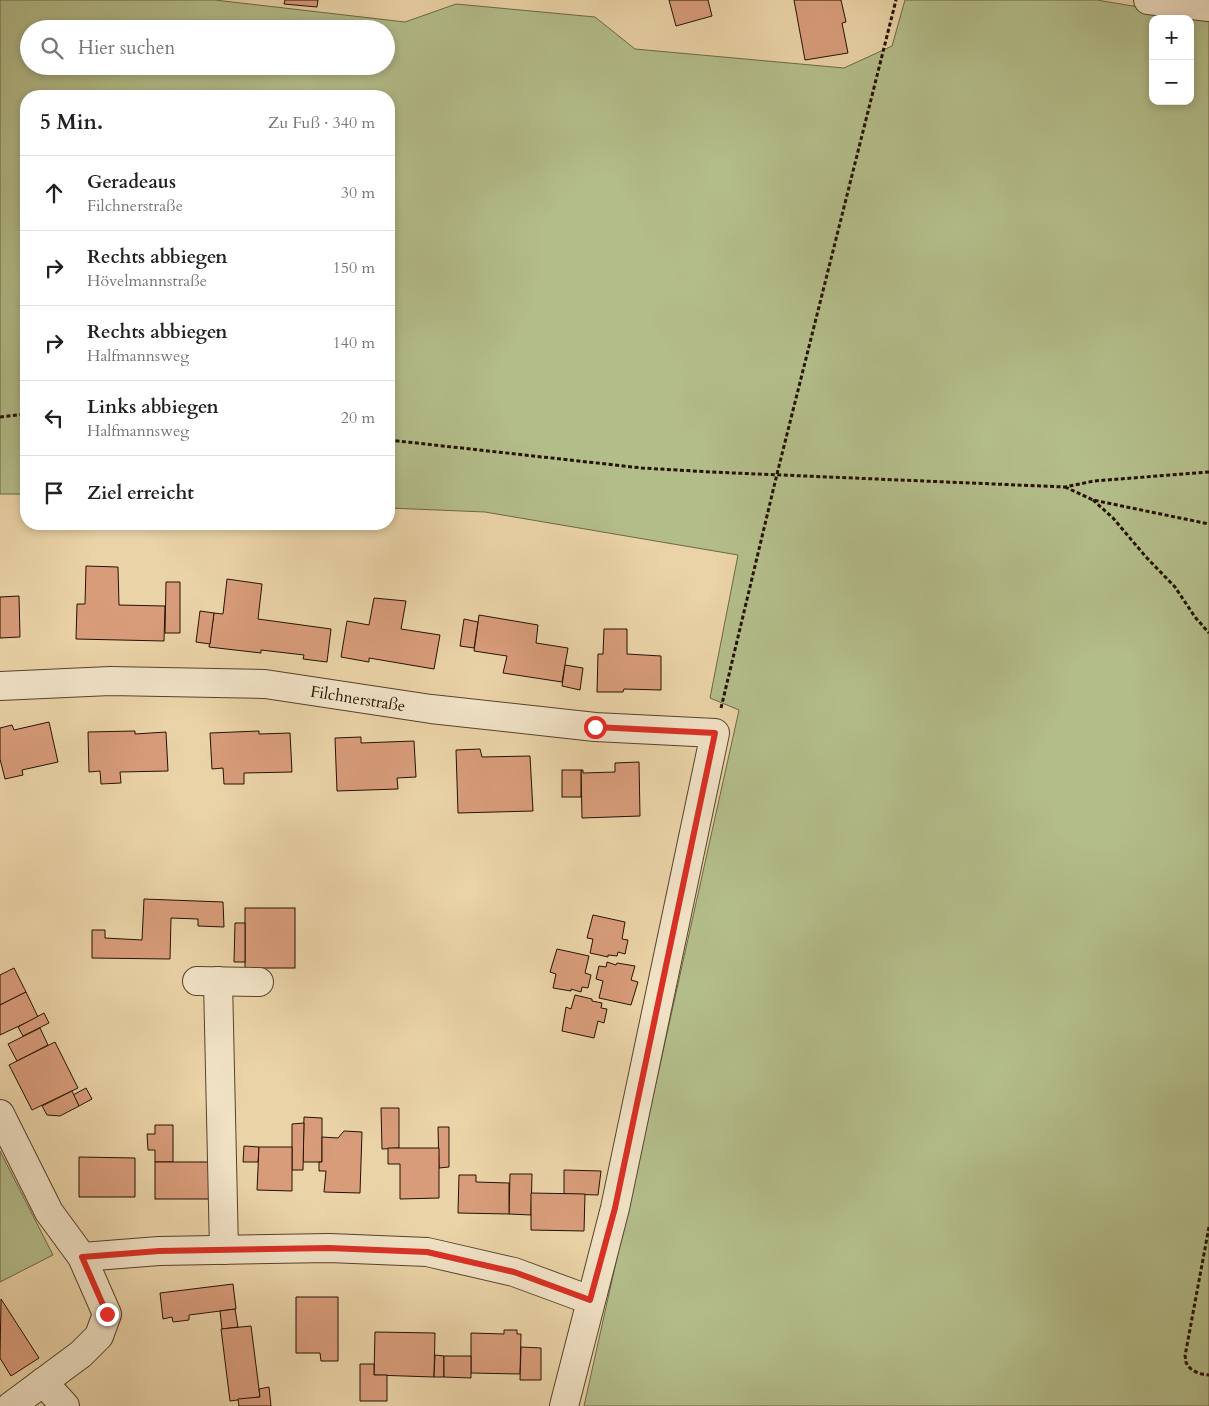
<!DOCTYPE html>
<html lang="de">
<head>
<meta charset="utf-8">
<style>
  :root { --surface:#fff; --page:#f6f6f6; --text:#202124; --muted:#757577; --line:#e0e0e0 }
  body { margin:0; font-family:Cardo,serif; background:var(--page); color:var(--text) }
  .controls { position:absolute; right:15px; top:15px; display:grid; overflow:hidden; border-radius:10px; box-shadow:0 2px 8px #0003 }
  .controls button { width:45px; height:45px; display:grid; place-items:center; padding:0; border:0; border-bottom:1px solid var(--line); background:var(--surface); color:var(--text); font:25px sans-serif }
  .stop { position:absolute; width:15px; height:15px; margin:-11px; border:4px solid #d93025; border-radius:50%; background:#fff }
  .stop.end { background:#d93025; border-color:#fff; box-shadow:0 1px 5px #0008 }
  .list { margin:0; padding:0; list-style:none }
  h2 { display:flex; justify-content:space-between; align-items:center; height:65px; margin:0; padding:0 20px; font-size:21px }
  h2 small { font-size:16px; font-weight:400; color:var(--muted) }
  .list li { display:grid; grid-template-columns:32px 1fr auto; gap:15px; align-items:center; box-sizing:border-box; height:75px; padding:0 20px; border-top:1px solid var(--line) }
  .list b { display:block; font-size:19px; white-space:nowrap }
  .list p { margin:0; font-size:16px; white-space:nowrap; color:var(--muted) }
  .list em { font-size:16px; font-style:normal; color:var(--muted) }
  .icon { flex:none; width:28px; height:28px; fill:none; stroke:currentColor; stroke-width:2; stroke-linecap:round; stroke-linejoin:round }
  .map { position:relative; flex:none; width:1209px; height:1406px; overflow:hidden }
  .search { position:absolute; background:var(--surface); box-shadow:0 2px 8px #0003; left:20px; top:20px; width:375px; height:55px; display:flex; align-items:center; gap:12px; box-sizing:border-box; padding:0 18px; border-radius:28px; color:var(--muted); font-size:19px }
  .panel { position:absolute; background:var(--surface); box-shadow:0 2px 8px #0003; left:20px; top:90px; width:375px; height:440px; border-radius:20px }
  .map>svg:first-child { display:block }
  .green { fill:#b3bd8a; stroke:#6c6845; fill-rule:evenodd }
  .building { fill:#d89c7a; stroke:#251200 }
  .lines { fill:none; stroke-linecap:round; stroke-linejoin:round }
  .minor-casing { stroke:#56422a; stroke-width:30 }
  .path { stroke:#251200; stroke-width:3; stroke-dasharray:4 2.5; stroke-linecap:butt }
  .minor { stroke:#f1e2c6; stroke-width:28 }
  .route { stroke:#d93025; stroke-width:6 }
  .labels { text-anchor:middle; stroke-width:4; stroke-linejoin:round; paint-order:stroke }
  .street-label { font-size:16px; fill:#251200; stroke:#f1e2c6 }
</style>
</head>
<body>
<div class="map">
<svg width="1209" height="1406" viewBox="0 0 1209 1406">
  <rect width="100%" height="100%" fill="#ead3a7"/>
  <filter id="stains"><feTurbulence type="fractalNoise" baseFrequency=".004" numOctaves="4"/><feColorMatrix values="0 0 0 0 .2 0 0 0 0 .09 0 0 0 0 .02 0 0 0 .5 -.17"/></filter>
  <radialGradient id="worn" r=".72"><stop offset=".6" stop-color="#630" stop-opacity="0"/><stop offset="1" stop-color="#630" stop-opacity=".3"/></radialGradient>
  <g class="green">
    <path d="M0,0H215L405,22L456,4L595,17L635,49L844,68L892,46L905,0H1097L1192,16L1209,18V1406H584L739,710L710,698L738,555L485,512L389,508V96H26V494H0ZM1153,19H1190V101H1153ZM29,29H386V66H29Z"/>
    <path d="M0,1151L53,1255L0,1282Z"/>
  </g>
  <g class="building">
    <path d="M285,0H318L317,7L284,4Z"/>
    <path d="M669,0H708L712,16L676,26Z"/>
    <path d="M794,0H841L846,22L842,23L848,53L805,60Z"/>
    <path d="M86,566L118,567L119,605L165,606L164,641L76,639L77,604H85Z"/>
    <path d="M227,579L262,584L258,619L331,629L327,662L303,659L304,655L261,650V653L209,647L214,613L223,614Z"/>
    <path d="M166,582H180V633H165Z"/>
    <path d="M19,596L20,637L0,638V597Z"/>
    <path d="M374,598L406,601L401,629L440,635L434,669L369,658V662L341,657L347,621L369,625Z"/>
    <path d="M200,611L214,613L210,644L196,642Z"/>
    <path d="M479,615L538,625L536,643L568,648L562,682L503,673L507,656L474,651Z"/>
    <path d="M464,619L478,622L474,648L460,646Z"/>
    <path d="M604,629H627V654L661,656V690L624,689L623,692H597L598,654H603Z"/>
    <path d="M565,665L583,668L580,690L562,686Z"/>
    <path d="M49,722L58,762L22,770L23,775L5,779L0,759V728L12,725L14,730Z"/>
    <path d="M135,731V734L166,732L168,771L120,772L121,783L101,784L100,771L89,772L88,732Z"/>
    <path d="M259,731V734L290,733L292,772L244,773V784H224L223,768L212,769L210,733Z"/>
    <path d="M361,737V743L414,741L416,777L397,778L398,789L337,791L335,738Z"/>
    <path d="M480,749L482,757L530,756L533,811L458,813L456,750Z"/>
    <path d="M639,762L640,816L582,818L581,770H583V773L615,772V763Z"/>
    <rect x="562" y="770" width="19" height="27"/>
    <path d="M144,899L223,902L224,927L198,926V919L171,918L170,959L92,958V930H105V938L142,940Z"/>
    <rect x="245" y="908" width="50" height="60"/>
    <path d="M593,915L625,922L622,939L628,940L625,954L618,952L617,956L608,955V957L590,953L593,939L587,938Z"/>
    <path d="M235,923H245V962H234Z"/>
    <path d="M557,949L589,956L585,973L591,975L588,988L582,987L581,992L571,989V991L553,988L556,974L550,972Z"/>
    <path d="M607,962L616,965L617,963L635,966L631,980L638,982L631,1005L599,998L603,981L596,979L599,966L606,967Z"/>
    <path d="M14,968L26,992L0,1005V975Z"/>
    <path d="M26,992L38,1017L0,1035V1005Z"/>
    <path d="M575,995L592,999V1001L602,1003L601,1008L607,1009L604,1023L598,1021L594,1038L562,1031L566,1007L571,1009Z"/>
    <path d="M44,1013L49,1023L23,1036L18,1027Z"/>
    <path d="M40,1028L48,1045L17,1061L8,1044Z"/>
    <path d="M55,1042L78,1088L32,1110L9,1065Z"/>
    <path d="M86,1088L92,1099L79,1106L73,1095Z"/>
    <path d="M72,1091L79,1106L60,1116L47,1115L42,1106Z"/>
    <path d="M381,1108H399V1148L382,1149Z"/>
    <path d="M304,1117L322,1118V1162H303Z"/>
    <path d="M304,1123L303,1170H292V1124Z"/>
    <path d="M155,1125H173V1162H155V1150H148L147,1134H155Z"/>
    <path d="M438,1127H449V1167L439,1168Z"/>
    <path d="M344,1131L362,1132L360,1193L324,1192L326,1171H319V1162H322V1137L338,1138Z"/>
    <path d="M244,1146L259,1147L258,1162H243Z"/>
    <path d="M259,1147H292V1191L257,1190Z"/>
    <path d="M388,1148H439V1198L400,1199V1164H388Z"/>
    <path d="M79,1157L135,1158V1197H79Z"/>
    <rect x="155" y="1162" width="55" height="37"/>
    <path d="M564,1170L601,1171L598,1195L564,1194Z"/>
    <path d="M510,1174H532L531,1215L509,1214Z"/>
    <path d="M459,1175H476V1182L509,1183V1214L458,1213Z"/>
    <path d="M531,1193L585,1194L584,1231L531,1230Z"/>
    <path d="M233,1284L236,1309L189,1315V1320L173,1322L172,1317L163,1319L160,1293Z"/>
    <path d="M296,1297H338V1361H321L320,1353H296Z"/>
    <path d="M1,1299L39,1358L11,1376L0,1358Z"/>
    <path d="M235,1309L238,1327L222,1329L220,1311Z"/>
    <path d="M251,1326L260,1397L230,1401L221,1329Z"/>
    <path d="M504,1330H517V1334H521L520,1374L471,1373V1333L504,1334Z"/>
    <path d="M375,1332L435,1333L434,1377L374,1375Z"/>
    <path d="M521,1347L541,1348V1380H520Z"/>
    <path d="M435,1355L444,1356V1377H434Z"/>
    <path d="M444,1356H471V1378L444,1377Z"/>
    <path d="M360,1364H374V1375H387V1401H360Z"/>
    <path d="M269,1387L271,1406H239L238,1399L260,1397L259,1389Z"/>
  </g>
  <g class="lines">
    <g class="minor-casing">
      <g id="minor">
        <path d="M1148,0L1209,7"/>
        <path d="M0,686L110,681L265,684L431,709L595,727L715,733L615,1208L564,1406"/>
        <path d="M197,981L259,982"/>
        <path d="M218,981L224,1250"/>
        <path d="M0,1114L49,1212L82,1257L159,1251L329,1248L427,1252L514,1272L590,1300"/>
        <path d="M43,1382L65,1406"/>
        <path d="M11,1406L81,1354L99,1336L107,1314L82,1257"/>
      </g>
    </g>
    <g class="path">
      <path d="M0,417L26,414"/>
      <path d="M389,440L642,468L711,472L1065,487L1094,481L1209,472"/>
      <path d="M1065,487L1093,500L1209,524"/>
      <path d="M1093,500L1113,518L1146,557L1175,587L1195,617L1209,633"/>
      <path d="M721,708L777,474L896,0"/>
      <path d="M1209,1227L1185,1356C1186,1359 1185,1362 1187,1364C1190,1371 1202,1375 1209,1375"/>
    </g>
    <use href="#minor" class="minor"/>
  </g>
  <g class="lines">
    <path class="route" d="M107,1314L82,1257L159,1251L329,1248L427,1252L514,1272L590,1300L615,1208L715,733L595,727"/>
  </g>
  <g class="labels">
    <g class="street-label">
      <text transform="translate(358 698) rotate(9)" y="6">Filchnerstraße</text>
    </g>
  </g>
  <rect width="100%" height="100%" filter="url(#stains)"/>
  <rect width="100%" height="100%" fill="url(#worn)"/>
</svg>
<div class="controls">
<button>+</button>
<button>−</button>
</div>
<div class="stop" style="left:595px;top:727px"></div>
<div class="stop end" style="left:107px;top:1314px"></div>
<div class="search"><svg class="icon" aria-label="search" viewBox="0 0 24 24"><circle cx="10" cy="10" r="6"/><path d="M15 15l6 6"/></svg>Hier suchen</div>
<section class="panel">
<h2>5 Min.<small>Zu Fuß · 340 m</small></h2>
<ul class="list">
<li><svg class="icon" aria-label="ahead" viewBox="0 0 24 24"><path d="M12 20V5M6 11l6-6 6 6"/></svg><div><b>Geradeaus</b><p>Filchnerstraße</p></div><em>30 m</em></li>
<li><svg class="icon" aria-label="right" viewBox="0 0 24 24"><path d="M7 20v-9h11M14 6l5 5-5 5"/></svg><div><b>Rechts abbiegen</b><p>Hövelmannstraße</p></div><em>150 m</em></li>
<li><svg class="icon" aria-label="right" viewBox="0 0 24 24"><path d="M7 20v-9h11M14 6l5 5-5 5"/></svg><div><b>Rechts abbiegen</b><p>Halfmannsweg</p></div><em>140 m</em></li>
<li><svg class="icon" aria-label="left" viewBox="0 0 24 24"><path d="M17 20v-9H6M10 6l-5 5 5 5"/></svg><div><b>Links abbiegen</b><p>Halfmannsweg</p></div><em>20 m</em></li>
<li><svg class="icon" aria-label="arrive" viewBox="0 0 24 24"><path d="M6 21V4h12l-3 4 3 4H6"/></svg><div><b>Ziel erreicht</b></div></li>
</ul>
</section>
</div>
</body>
</html>
